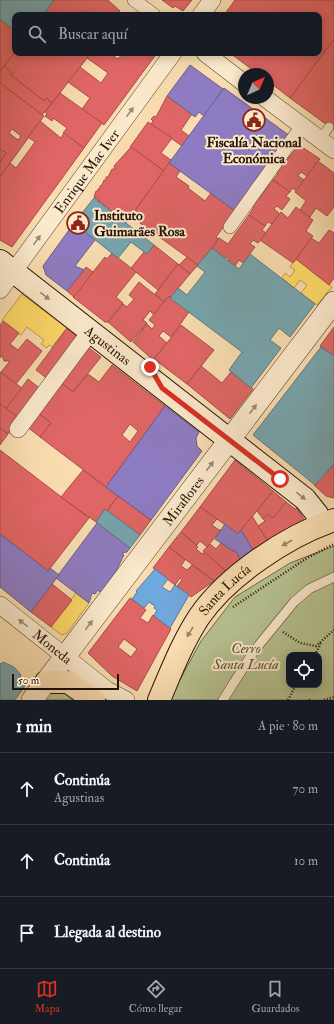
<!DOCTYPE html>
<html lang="es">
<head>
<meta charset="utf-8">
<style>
  :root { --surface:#171b24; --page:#20242c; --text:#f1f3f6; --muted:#9ea1a6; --line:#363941; --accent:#d93025 }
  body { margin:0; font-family:"IM FELL Double Pica",serif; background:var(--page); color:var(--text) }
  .controls { position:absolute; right:12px; bottom:12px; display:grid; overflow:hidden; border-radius:8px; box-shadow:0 2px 10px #0003 }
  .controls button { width:36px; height:36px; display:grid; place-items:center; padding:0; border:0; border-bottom:1px solid var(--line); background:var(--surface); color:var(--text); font:20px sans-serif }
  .compass { position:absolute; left:238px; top:68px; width:36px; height:36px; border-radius:50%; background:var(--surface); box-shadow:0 2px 10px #0003; rotate:44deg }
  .scale { position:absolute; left:12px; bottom:10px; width:107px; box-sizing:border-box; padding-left:4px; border:2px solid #251306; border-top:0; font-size:11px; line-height:14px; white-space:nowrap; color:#251306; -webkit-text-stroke:3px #fbe9cc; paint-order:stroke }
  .stop { position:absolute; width:12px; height:12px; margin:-9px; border:3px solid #d93025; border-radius:50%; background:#fff }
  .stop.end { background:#d93025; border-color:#fff; box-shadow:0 1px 4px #0008 }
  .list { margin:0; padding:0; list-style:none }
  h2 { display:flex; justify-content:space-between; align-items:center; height:52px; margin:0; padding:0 16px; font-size:17px }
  h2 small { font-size:13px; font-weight:400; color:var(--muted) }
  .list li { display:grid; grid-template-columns:26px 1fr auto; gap:12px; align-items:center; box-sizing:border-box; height:72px; padding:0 16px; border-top:1px solid var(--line) }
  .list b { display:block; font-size:15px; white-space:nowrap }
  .list p { margin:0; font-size:13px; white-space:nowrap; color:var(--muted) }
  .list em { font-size:13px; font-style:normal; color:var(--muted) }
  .icon { flex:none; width:22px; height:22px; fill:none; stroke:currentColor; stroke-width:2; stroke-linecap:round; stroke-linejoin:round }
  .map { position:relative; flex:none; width:334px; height:700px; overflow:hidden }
  .search { position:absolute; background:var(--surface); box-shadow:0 2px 10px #0003; left:12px; right:12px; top:12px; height:44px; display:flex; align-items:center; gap:10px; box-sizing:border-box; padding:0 14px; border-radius:8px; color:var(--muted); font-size:15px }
  .sheet { height:268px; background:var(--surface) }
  nav { display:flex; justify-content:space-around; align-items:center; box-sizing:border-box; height:56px; border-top:1px solid var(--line); background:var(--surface); font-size:11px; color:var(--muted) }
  nav a { display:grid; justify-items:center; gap:2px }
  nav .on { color:var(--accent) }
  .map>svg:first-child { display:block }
  .green { fill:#b7c291; stroke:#6e6a4c; fill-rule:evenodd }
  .homes { fill:#ffd966; stroke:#be9e49 }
  .shops { fill:#e06666; stroke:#a84d49; fill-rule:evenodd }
  .offices { fill:#8e7cc3; stroke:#6e5c8a }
  .schools { fill:#6fa8dc; stroke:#597b9c }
  .public { fill:#76a5af; stroke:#5e797c }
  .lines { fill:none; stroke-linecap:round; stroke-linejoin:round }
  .service-casing { stroke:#5a4630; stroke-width:10 }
  .pedestrian-casing { stroke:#5a4630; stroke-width:14 }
  .minor-casing { stroke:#5a4630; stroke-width:18 }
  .tertiary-casing { stroke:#5a4630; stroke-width:22 }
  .secondary-casing { stroke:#251306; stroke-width:24 }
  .primary-casing { stroke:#251306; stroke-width:24 }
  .path { stroke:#251306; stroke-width:2.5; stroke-dasharray:1 2; stroke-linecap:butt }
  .service { stroke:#fbe9cc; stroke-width:9 }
  .pedestrian { stroke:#fbe9cc; stroke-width:13 }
  .minor { stroke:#fbe9cc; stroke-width:17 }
  .tertiary { stroke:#fbe9cc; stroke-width:21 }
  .secondary { stroke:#fbe9cc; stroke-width:22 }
  .primary { stroke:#f9ddb0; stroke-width:22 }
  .oneway { fill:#9b8973 }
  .oneway2 { fill:#9a8264 }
  .route { stroke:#d93025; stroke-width:5 }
  .labels { text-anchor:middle; stroke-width:4; stroke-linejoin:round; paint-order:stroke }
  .poi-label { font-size:14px; font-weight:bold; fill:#251306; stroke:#fbe9cc }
  .street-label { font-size:14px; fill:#251306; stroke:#fbe9cc }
  .park-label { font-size:14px; font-style:italic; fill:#585037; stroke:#fbe9cc }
</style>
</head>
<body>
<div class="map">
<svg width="334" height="700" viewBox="0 0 334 700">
  <rect width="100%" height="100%" fill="#f9ddb0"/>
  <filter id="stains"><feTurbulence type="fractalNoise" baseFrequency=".005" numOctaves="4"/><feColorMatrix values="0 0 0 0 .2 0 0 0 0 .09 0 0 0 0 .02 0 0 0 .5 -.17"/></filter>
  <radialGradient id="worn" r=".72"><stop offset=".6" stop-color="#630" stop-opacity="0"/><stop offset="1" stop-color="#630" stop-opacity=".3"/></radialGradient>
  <g class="green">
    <path d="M334,546V700H169L201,641L235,597L290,563ZM289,655H319V685H289Z"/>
    <path d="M57,688L81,700H44L50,692Z"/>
  </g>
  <g class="homes">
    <path d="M296,259L332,287L317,305L301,293L307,285L300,280L294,288L282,278L285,273L290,277L295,270L290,267Z"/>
    <path d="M22,294L67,328L52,347L49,345L47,348L41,344L44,340L27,327L21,335L2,320Z"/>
    <path d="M76,593L89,603L67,633L62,635L51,627Z"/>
  </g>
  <g class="shops">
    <path d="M54,0H108L120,11L119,12L121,14L43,15Z"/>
    <path d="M162,0H192L183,11L175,6L173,8Z"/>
    <path d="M235,0H334V39L290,98L268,81V74H258L230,53H319V15H224Z"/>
    <path d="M0,19L15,31V52L0,71Z"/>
    <path d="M334,39V130L290,98Z"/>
    <path d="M15,52V53H91L52,103L46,98L44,101L11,75L12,73L4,66Z"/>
    <path d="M91,53H109L118,59L123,53H157L104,125L82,109L90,98L68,82L80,67L101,83L108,73L87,58Z"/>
    <path d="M4,66L12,73L11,75L44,101L46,98L52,103L42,115L0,83V71Z"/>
    <path d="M0,83L44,116L0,177V162L6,153L0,149ZM12,129L21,136L18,140L9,133Z"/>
    <path d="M60,93L102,123L84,148L63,133L67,128L53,118L52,121L45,116L47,114L45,112Z"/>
    <path d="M167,96L192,114L181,130L189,136L182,146L151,124L153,121L151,119L154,116L156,117Z"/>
    <path d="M40,121L61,138L64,133L84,148L12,247L0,240V177L10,163L16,168L35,142L28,137Z"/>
    <path d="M148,122L172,138L161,153L171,160L164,171L130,147Z"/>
    <path d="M299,145L320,159L307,176L301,172L298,176L304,180L297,191L292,188L290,192L273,180L278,174L276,173Z"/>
    <path d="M131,147L164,171L126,223L94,197L96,191H98V189L100,188V186L102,185L104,180H106V177H108L112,169H115L114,166Z"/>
    <path d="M0,149L6,153L0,162Z"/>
    <path d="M318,161L334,173V207L327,216L316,208L310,217L300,210L306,201L295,192Z"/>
    <path d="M169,163L180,171L176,177L189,186L188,188L205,201L211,193L235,211L216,237L219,239L198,265L140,223L143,219L134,212Z"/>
    <path d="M273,180L290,192L286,196L290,199L282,210L277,206L274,209L280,214L272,224L268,222L265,226L249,215L254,207H252Z"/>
    <path d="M296,207L313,220L306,231L313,236L293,263L260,240L281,212L288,218Z"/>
    <path d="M249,215L265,226L262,230L266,233L258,243L253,240L250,244L255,247L243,263L239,260L235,266L228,261L229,259L227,257L225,259L212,248L219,238L228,244Z"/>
    <path d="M329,230L334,233V278L329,285L296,259L311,238L319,243Z"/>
    <path d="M154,245L178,264L158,290L131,268L144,252L147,254Z"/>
    <path d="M112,253L136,272L116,297L123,303L108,322H105L73,297L105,257L107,259Z"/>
    <path d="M187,257L198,265L190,274L179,265Z"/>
    <path d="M178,264L190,274L170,298L169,296L164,302L155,294Z"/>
    <path d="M86,267L93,272L74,297L67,291Z"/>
    <path d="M139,282L164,302L154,315L150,311L143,320L147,323L131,342L108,322L123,304L127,307L134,299L129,295Z"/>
    <path d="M169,296L189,312L171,337L163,331L159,336L167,343L154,359H152L133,342L147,324L152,329L155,325L149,320Z"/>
    <path d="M3,321L19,333L10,344L18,350L27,339L42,351L16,384L1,372L10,361H4L2,355L0,358V325Z"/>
    <path d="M181,325L214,350L187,384L154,359Z"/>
    <path d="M334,327V356L320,346Z"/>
    <path d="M67,328L80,338L49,380L36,370Z"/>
    <path d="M85,345L101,357L73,392L60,382Z"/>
    <path d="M112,365L165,406L106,487L40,437L51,423L37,412L60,382L73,392L88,374L99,382ZM130,424L138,431L130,442L122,435Z"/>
    <path d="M201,366L222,383L231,372L253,389L230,419L187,384Z"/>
    <path d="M0,372L22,388L6,409L0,404Z"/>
    <path d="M28,379L42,390L20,419L6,409Z"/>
    <path d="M0,404L20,419L8,434L0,428Z"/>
    <path d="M37,412L51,423L40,437L26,426Z"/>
    <path d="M0,428L8,434L0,445Z"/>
    <path d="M0,450L89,518L48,571L0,534Z"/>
    <path d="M235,460L273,491L238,534L200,507Z"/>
    <path d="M334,464V498L326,496L314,485Z"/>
    <path d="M83,470L118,496L107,511L105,509L96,522L61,497Z"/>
    <path d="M273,491L286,502L273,518L267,514L263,519L257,511Z"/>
    <path d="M118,496L151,520L140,535L107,511Z"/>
    <path d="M286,502L295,509L297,508L305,521L269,543L258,526L265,521L263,519L267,514L273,518Z"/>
    <path d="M200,507L217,519L212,525L219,530H221L207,547L200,541L197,545L181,532Z"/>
    <path d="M252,516L269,543L254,552L241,530Z"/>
    <path d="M181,532L198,547L196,549L202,554L205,552L227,572L214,581L169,547Z"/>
    <path d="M221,543L233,551L235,550L242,562L227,572L203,551L210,544L216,549Z"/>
    <path d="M169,547L185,560L181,566L187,570L192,565L214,581L191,597L177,586L182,580L180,578L175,585L153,568Z"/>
    <path d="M52,584L72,600L51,627L31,612Z"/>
    <path d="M130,598L146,610L140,618L148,623L153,615L171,629L137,691L112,676L88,653ZM124,639L137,649L131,657L118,647Z"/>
  </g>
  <g class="offices">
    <path d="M190,65L223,89L204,116L199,112L195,117L167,96Z"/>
    <path d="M224,88L290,136L235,211L169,163Z"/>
    <path d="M74,223L95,240L75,266L84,270L67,291L46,275L43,266Z"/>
    <path d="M165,406L199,432L196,438L197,446L202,451L151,520L106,487Z"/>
    <path d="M97,523L130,548L127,552L122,553L124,555L114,575L101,593L98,590L95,594L92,593L89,603L56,578Z"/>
    <path d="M225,524L238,534L241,530L254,552L241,560L235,550L233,551L215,539Z"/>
    <path d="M0,534L48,571L50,568L59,575L31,612L0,587Z"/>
  </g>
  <path class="schools" d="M155,569L168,579L162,587L170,592L175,585L189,595L170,628L154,616L157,610L154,608L155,606L149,602L144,608L132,599L137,592L136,591Z"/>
  <g class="public">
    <path d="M0,0H54L43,15H15V31L0,19Z"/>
    <path d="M94,198L154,245L147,254L131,242L118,258L74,223Z"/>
    <path d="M212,248L239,269L250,254L315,304L290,337L279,328L270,340L281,348L251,388L229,370L242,352L170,298L178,288L187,295L205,272L197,266Z"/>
    <path d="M321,347L334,356V464L315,485L253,435Z"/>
    <path d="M105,509L140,535L130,548L96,522Z"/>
    <path d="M3,662L14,667L21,675L20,677L27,683L15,700H0V663L1,664Z"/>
  </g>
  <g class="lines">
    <g class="service-casing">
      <g id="service">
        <path d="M320,140L329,127"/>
        <path d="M223,700L254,651L294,602L309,589L334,577"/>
      </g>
    </g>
    <g class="pedestrian-casing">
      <g id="pedestrian">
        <path d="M134,0L154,15"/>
        <path d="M230,227L302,126"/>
      </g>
    </g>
    <g class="minor-casing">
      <g id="minor">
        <path d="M201,15L212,0"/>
        <path d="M205,53L244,83"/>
        <path d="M265,98L334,150"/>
        <path id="s1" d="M0,290L173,53"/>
        <path d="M18,429L90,332"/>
        <path id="s2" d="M0,605L107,690L126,700"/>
      </g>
    </g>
    <g class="tertiary-casing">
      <g id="tertiary">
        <path id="s3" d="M32,700L334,302"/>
      </g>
    </g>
    <g class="secondary-casing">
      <g id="secondary">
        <path id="s4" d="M0,261L305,499L317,514L321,524"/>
      </g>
    </g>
    <g class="primary-casing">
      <g id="primary">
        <path d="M46,682H68L94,700"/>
        <path id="s5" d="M159,700C171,672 182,643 199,617C227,576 287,536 334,520"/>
      </g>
    </g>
    <g class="path">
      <path d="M233,607L307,558L334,544"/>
      <path d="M283,632L300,643L316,646L334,630"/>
      <path d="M315,655L321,643"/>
      <path d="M288,700L296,685"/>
      <path d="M309,700H310"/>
      <path d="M324,700L334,697"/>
    </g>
    <use href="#service" class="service"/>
    <use href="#pedestrian" class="pedestrian"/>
    <use href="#minor" class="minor"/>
    <use href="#tertiary" class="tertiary"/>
    <use href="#secondary" class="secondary"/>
    <use href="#primary" class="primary"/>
  </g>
  <defs><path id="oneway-solid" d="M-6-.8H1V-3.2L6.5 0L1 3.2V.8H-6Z"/></defs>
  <g class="oneway">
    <use href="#oneway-solid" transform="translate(130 112) rotate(-54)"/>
    <use href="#oneway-solid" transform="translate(37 240) rotate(-54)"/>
    <use href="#oneway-solid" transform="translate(45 296) rotate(38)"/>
    <use href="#oneway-solid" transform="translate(253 409) rotate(-53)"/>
    <use href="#oneway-solid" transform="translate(210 466) rotate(-53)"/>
    <use href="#oneway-solid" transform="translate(301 496) rotate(39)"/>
    <use href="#oneway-solid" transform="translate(23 623) rotate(-142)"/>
    <use href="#oneway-solid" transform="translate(89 625) rotate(-53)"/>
  </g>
  <g class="oneway2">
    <use href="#oneway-solid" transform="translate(287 543) rotate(150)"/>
    <use href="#oneway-solid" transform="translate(190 632) rotate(121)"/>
  </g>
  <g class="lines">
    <path class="route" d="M150,367L162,388L280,479"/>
  </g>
  <defs>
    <g id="civic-ring" transform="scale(1.15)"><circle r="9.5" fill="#fbe9cc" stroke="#8f2418" stroke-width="1.5"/><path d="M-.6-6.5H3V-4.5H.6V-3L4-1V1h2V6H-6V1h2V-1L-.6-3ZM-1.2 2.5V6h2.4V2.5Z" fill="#8f2418"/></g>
  </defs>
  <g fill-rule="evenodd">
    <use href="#civic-ring" x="254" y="120"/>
    <use href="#civic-ring" x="78" y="223"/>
  </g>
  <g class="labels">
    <g class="poi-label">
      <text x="254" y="147">Fiscalía Nacional<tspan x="254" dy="16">Económica</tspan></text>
      <text x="94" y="220" text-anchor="start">Instituto<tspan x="94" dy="16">Guimarães Rosa</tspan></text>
    </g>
    <g class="street-label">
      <text dy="5" stroke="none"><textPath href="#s1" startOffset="147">Enrique Mac Iver</textPath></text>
      <text dy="5" stroke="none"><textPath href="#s4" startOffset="137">Agustinas</textPath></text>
      <text dy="5" stroke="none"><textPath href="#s3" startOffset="250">Miraflores</textPath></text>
      <text dy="5" stroke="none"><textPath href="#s5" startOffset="130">Santa Lucía</textPath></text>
      <text dy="5" stroke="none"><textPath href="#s2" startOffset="67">Moneda</textPath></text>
    </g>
    <g class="park-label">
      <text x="246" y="653">Cerro<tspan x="246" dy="16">Santa Lucía</tspan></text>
    </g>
  </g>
  <rect width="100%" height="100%" filter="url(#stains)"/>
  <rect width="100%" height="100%" fill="url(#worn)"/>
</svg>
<div class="controls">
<button><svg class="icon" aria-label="locate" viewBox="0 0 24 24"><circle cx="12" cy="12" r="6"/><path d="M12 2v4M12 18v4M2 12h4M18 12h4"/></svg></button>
</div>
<svg class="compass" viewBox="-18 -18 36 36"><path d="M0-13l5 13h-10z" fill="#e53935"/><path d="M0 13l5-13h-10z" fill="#9ea1a6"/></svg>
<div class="scale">50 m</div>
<div class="stop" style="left:280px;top:479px"></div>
<div class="stop end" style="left:150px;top:367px"></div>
<div class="search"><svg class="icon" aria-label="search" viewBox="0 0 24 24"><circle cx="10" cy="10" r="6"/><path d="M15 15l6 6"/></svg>Buscar aquí</div>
</div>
<section class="sheet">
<h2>1 min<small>A pie · 80 m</small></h2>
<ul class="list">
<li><svg class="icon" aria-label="ahead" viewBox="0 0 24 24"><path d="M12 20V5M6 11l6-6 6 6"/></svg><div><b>Continúa</b><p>Agustinas</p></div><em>70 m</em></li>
<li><svg class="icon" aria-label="ahead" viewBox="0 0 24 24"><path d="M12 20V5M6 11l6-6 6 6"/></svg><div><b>Continúa</b></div><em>10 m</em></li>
<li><svg class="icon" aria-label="arrive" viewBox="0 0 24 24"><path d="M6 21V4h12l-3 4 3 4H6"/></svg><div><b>Llegada al destino</b></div></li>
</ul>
</section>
<nav>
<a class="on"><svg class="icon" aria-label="map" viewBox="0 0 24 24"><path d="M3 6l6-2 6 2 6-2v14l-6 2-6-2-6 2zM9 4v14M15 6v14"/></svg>Mapa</a>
<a><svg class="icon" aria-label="directions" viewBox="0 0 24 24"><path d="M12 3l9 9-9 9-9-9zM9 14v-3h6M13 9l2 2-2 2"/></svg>Cómo llegar</a>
<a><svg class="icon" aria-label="saved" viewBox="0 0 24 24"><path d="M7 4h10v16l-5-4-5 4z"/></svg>Guardados</a>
</nav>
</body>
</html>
